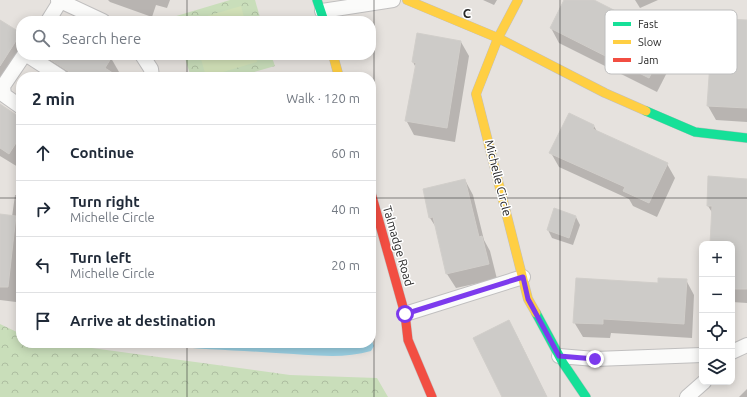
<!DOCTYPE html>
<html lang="en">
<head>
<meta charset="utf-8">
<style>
  :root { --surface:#fff; --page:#f6f6f7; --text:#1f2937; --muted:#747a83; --line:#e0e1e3 }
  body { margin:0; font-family:Ubuntu,sans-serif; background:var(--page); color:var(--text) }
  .controls { position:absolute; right:12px; bottom:12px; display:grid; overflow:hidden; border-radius:8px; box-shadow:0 2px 10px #0003 }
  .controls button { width:36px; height:36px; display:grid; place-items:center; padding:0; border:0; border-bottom:1px solid var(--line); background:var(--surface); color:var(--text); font:20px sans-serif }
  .stop { position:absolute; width:12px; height:12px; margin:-9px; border:3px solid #7c3aed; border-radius:50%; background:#fff }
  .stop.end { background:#7c3aed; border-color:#fff; box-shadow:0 1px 4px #0008 }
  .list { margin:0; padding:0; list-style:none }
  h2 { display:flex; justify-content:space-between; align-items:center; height:52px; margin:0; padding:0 16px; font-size:17px }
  h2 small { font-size:13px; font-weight:400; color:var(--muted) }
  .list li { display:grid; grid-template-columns:26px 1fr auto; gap:12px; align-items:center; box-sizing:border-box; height:56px; padding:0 16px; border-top:1px solid var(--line) }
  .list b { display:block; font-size:15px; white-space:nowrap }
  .list p { margin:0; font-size:13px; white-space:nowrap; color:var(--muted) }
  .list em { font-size:13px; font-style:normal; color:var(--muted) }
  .icon { flex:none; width:22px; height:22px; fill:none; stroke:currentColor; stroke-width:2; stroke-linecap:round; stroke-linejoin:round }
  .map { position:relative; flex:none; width:747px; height:397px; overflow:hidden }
  .search { position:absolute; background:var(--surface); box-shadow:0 2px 10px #0003; left:16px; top:16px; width:360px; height:44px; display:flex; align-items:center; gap:10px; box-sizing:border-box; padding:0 14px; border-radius:16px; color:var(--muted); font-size:15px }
  .panel { position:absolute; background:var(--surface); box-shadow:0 2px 10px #0003; left:16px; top:72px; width:360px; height:276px; border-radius:16px }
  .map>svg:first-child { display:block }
  .forest { fill:url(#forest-crowns) }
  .pitch { fill:#d2e1b8 }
  .water { fill:#99cee1 }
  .shadow { fill:#0003 }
  .building { fill:#cdcbc8; stroke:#d1ceca }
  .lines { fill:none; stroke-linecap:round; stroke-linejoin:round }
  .street-casing { stroke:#c0bfbf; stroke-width:16 }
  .fast-casing { stroke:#c0bfbf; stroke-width:10 }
  .slow-casing { stroke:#c0bfbf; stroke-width:10 }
  .jam-casing { stroke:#c0bfbf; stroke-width:10 }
  .street { stroke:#fbfbfa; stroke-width:14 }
  .fast { stroke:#16e098; stroke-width:9 }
  .slow { stroke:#ffcf43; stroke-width:9 }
  .jam { stroke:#f24e42; stroke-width:9 }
  .route { stroke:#7c3aed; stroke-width:5 }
  .grid { fill:none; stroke:#282828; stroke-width:1; stroke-opacity:0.55 }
  .labels { text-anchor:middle; stroke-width:3; stroke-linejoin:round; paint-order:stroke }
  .street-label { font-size:12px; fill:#282828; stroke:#fff }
  .key { fill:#fff; stroke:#bebebe; stroke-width:1 }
  .key-label { font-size:11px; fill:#282828 }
  .grid-label { font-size:13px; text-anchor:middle; font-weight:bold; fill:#282828; stroke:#fff; stroke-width:3; stroke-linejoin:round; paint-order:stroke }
</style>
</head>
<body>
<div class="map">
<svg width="747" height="397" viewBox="0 0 747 397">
  <defs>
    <pattern id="forest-crowns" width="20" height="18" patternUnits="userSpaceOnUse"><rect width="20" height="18" fill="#c9deba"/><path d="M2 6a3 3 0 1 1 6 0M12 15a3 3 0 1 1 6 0" fill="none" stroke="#adbea0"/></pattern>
  </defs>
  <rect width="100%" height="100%" fill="#e6e2de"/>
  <g class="forest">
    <path d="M230,0H255L261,21H174L173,17Z"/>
    <path d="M184,55H271L275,66L237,77H191Z"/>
    <path d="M0,324L21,334V343H55L290,375L377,378L388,397H0Z"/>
  </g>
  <g class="pitch">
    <path d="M241,6L245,21H190Z"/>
    <path d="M200,55H256L257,62L206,77Z"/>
  </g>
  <path class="water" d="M371,339L374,346L371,351C341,360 307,354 276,353C238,350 202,350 163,345L160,343H371Z"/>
  <g class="shadow">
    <path d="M108,0H170L167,8L156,5L152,17L110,2Z"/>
    <path d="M483,0H497L494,5Z"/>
    <path d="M565,0H591L668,39L677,53L657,92L559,43L551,28Z"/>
    <path d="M635,0H658L640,8Z"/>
    <path d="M747,21V122L716,120L708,106L712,55L708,48Z"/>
    <path d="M0,24L21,35V55L0,94Z"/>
    <path d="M461,42L469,56L455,142L414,135L406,120L416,68L413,62Z"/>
    <path d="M43,55H107L111,58L119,72L116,77H64L50,68Z"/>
    <path d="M0,105L21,119V162L18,167L0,156Z"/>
    <path d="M594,126L598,133L667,164L675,178L657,217L633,206L629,199L559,167L551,153Z"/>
    <path d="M465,180L473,195L484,240L490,251L497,279L456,288L447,274L437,229L430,218Z"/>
    <path d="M747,180V303L732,302V244H711L713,214L708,206Z"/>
    <path d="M15,195H21V256L16,302L0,300V215L12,217Z"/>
    <path d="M576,217L580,225L573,245L552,238L548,230Z"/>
    <path d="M686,280L694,295L692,338L611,333L610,338L583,337L574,322Z"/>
    <path d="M509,321L517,336L547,397H503Z"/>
    <path d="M747,389V397H739Z"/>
  </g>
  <g class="building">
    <path d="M564,0H594L669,38L649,78L550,28Z"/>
    <path d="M708,18L747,20V108L707,106L711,48H707Z"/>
    <path d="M0,20L21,33L0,66Z"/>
    <path d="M417,33L461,41L447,128L405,121L416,63L412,62Z"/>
    <path d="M43,55H113L105,68L119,77H77Z"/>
    <path d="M0,104L21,118V147L16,143L9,154L0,148Z"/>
    <path d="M569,113L594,125L593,129L668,163L649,203L623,191L625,187L549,153Z"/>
    <path d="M708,176L747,179V289H732V244H710L712,206H707Z"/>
    <path d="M465,179L479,237L482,236L489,264L446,274L433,217L429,218L423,189Z"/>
    <path d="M554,208L576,216L569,238L547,230Z"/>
    <path d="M0,214L16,216L8,287H0Z"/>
    <path d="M576,278L658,283V278L687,279L684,324L603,319V324L573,323Z"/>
    <path d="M509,320L547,397H502L473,338Z"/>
  </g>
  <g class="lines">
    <g class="street-casing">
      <g id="street">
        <path d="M58,0L103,21"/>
        <path d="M322,11L393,0"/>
        <path d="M48,21L61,0"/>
        <path d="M27,55L61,77"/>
        <path d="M142,55L151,69L152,77"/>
        <path d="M21,107L4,95L3,86L24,55"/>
        <path d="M405,314L523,277"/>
        <path d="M732,352L747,345"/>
        <path d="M559,356L595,359L702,355"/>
        <path d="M687,397L704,382"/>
      </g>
    </g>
    <g class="fast-casing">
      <g id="fast">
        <path d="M317,0L324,21"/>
        <path d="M646,111L695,132L747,138"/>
        <path d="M536,313L563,363L586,397"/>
      </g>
    </g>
    <g class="slow-casing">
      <g id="slow">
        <path d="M407,0L498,38L605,93L646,111"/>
        <path d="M518,0L498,38L476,94L528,299L536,313"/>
        <path d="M333,55L339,77"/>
      </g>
    </g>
    <g class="jam-casing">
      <path id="jam" d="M371,193L405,314L408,340L432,397"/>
    </g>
    <use href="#street" class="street"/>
    <use href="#fast" class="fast"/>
    <use href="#slow" class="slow"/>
    <use href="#jam" class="jam"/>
  </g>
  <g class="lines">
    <path class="route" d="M405,314L523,277L528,299L559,356L595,359"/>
  </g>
  <path class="grid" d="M187,0V21M374,0V397M560,0V397M187,55V77M0,198H21M371,198H747M187,343V397"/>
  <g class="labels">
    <g class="street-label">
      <text transform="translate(498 178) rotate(76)" y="4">Michelle Circle</text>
      <text transform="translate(398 246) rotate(74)" y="4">Talmadge Road</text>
    </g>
  </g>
  <rect x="605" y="10" width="132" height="64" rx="6" class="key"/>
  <rect x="613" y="22" width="18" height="4" fill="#16e098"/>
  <rect x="613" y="40" width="18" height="4" fill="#ffcf43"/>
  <rect x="613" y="58" width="18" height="4" fill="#f24e42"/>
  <g class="key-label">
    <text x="638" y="28">Fast</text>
    <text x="638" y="46">Slow</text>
    <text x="638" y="64">Jam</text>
  </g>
  <g class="grid-label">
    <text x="467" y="18">C</text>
  </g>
</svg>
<div class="controls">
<button>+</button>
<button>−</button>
<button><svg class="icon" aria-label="locate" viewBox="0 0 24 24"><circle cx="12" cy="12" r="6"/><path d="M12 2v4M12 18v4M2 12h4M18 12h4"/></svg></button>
<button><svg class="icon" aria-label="layers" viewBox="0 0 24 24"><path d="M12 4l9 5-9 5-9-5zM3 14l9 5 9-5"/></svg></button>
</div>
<div class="stop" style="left:405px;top:314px"></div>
<div class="stop end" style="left:595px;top:359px"></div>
<div class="search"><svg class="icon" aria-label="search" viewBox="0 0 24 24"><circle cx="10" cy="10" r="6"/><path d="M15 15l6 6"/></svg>Search here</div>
<section class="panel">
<h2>2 min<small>Walk · 120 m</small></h2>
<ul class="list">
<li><svg class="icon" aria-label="ahead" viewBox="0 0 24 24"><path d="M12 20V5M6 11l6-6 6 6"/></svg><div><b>Continue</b></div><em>60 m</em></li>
<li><svg class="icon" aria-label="right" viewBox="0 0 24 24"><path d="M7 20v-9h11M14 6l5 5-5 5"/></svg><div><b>Turn right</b><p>Michelle Circle</p></div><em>40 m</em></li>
<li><svg class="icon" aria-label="left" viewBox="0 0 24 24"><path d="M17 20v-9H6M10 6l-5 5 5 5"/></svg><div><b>Turn left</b><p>Michelle Circle</p></div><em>20 m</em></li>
<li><svg class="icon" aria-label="arrive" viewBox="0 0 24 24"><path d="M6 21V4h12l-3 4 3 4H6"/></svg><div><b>Arrive at destination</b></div></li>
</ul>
</section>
</div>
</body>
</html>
